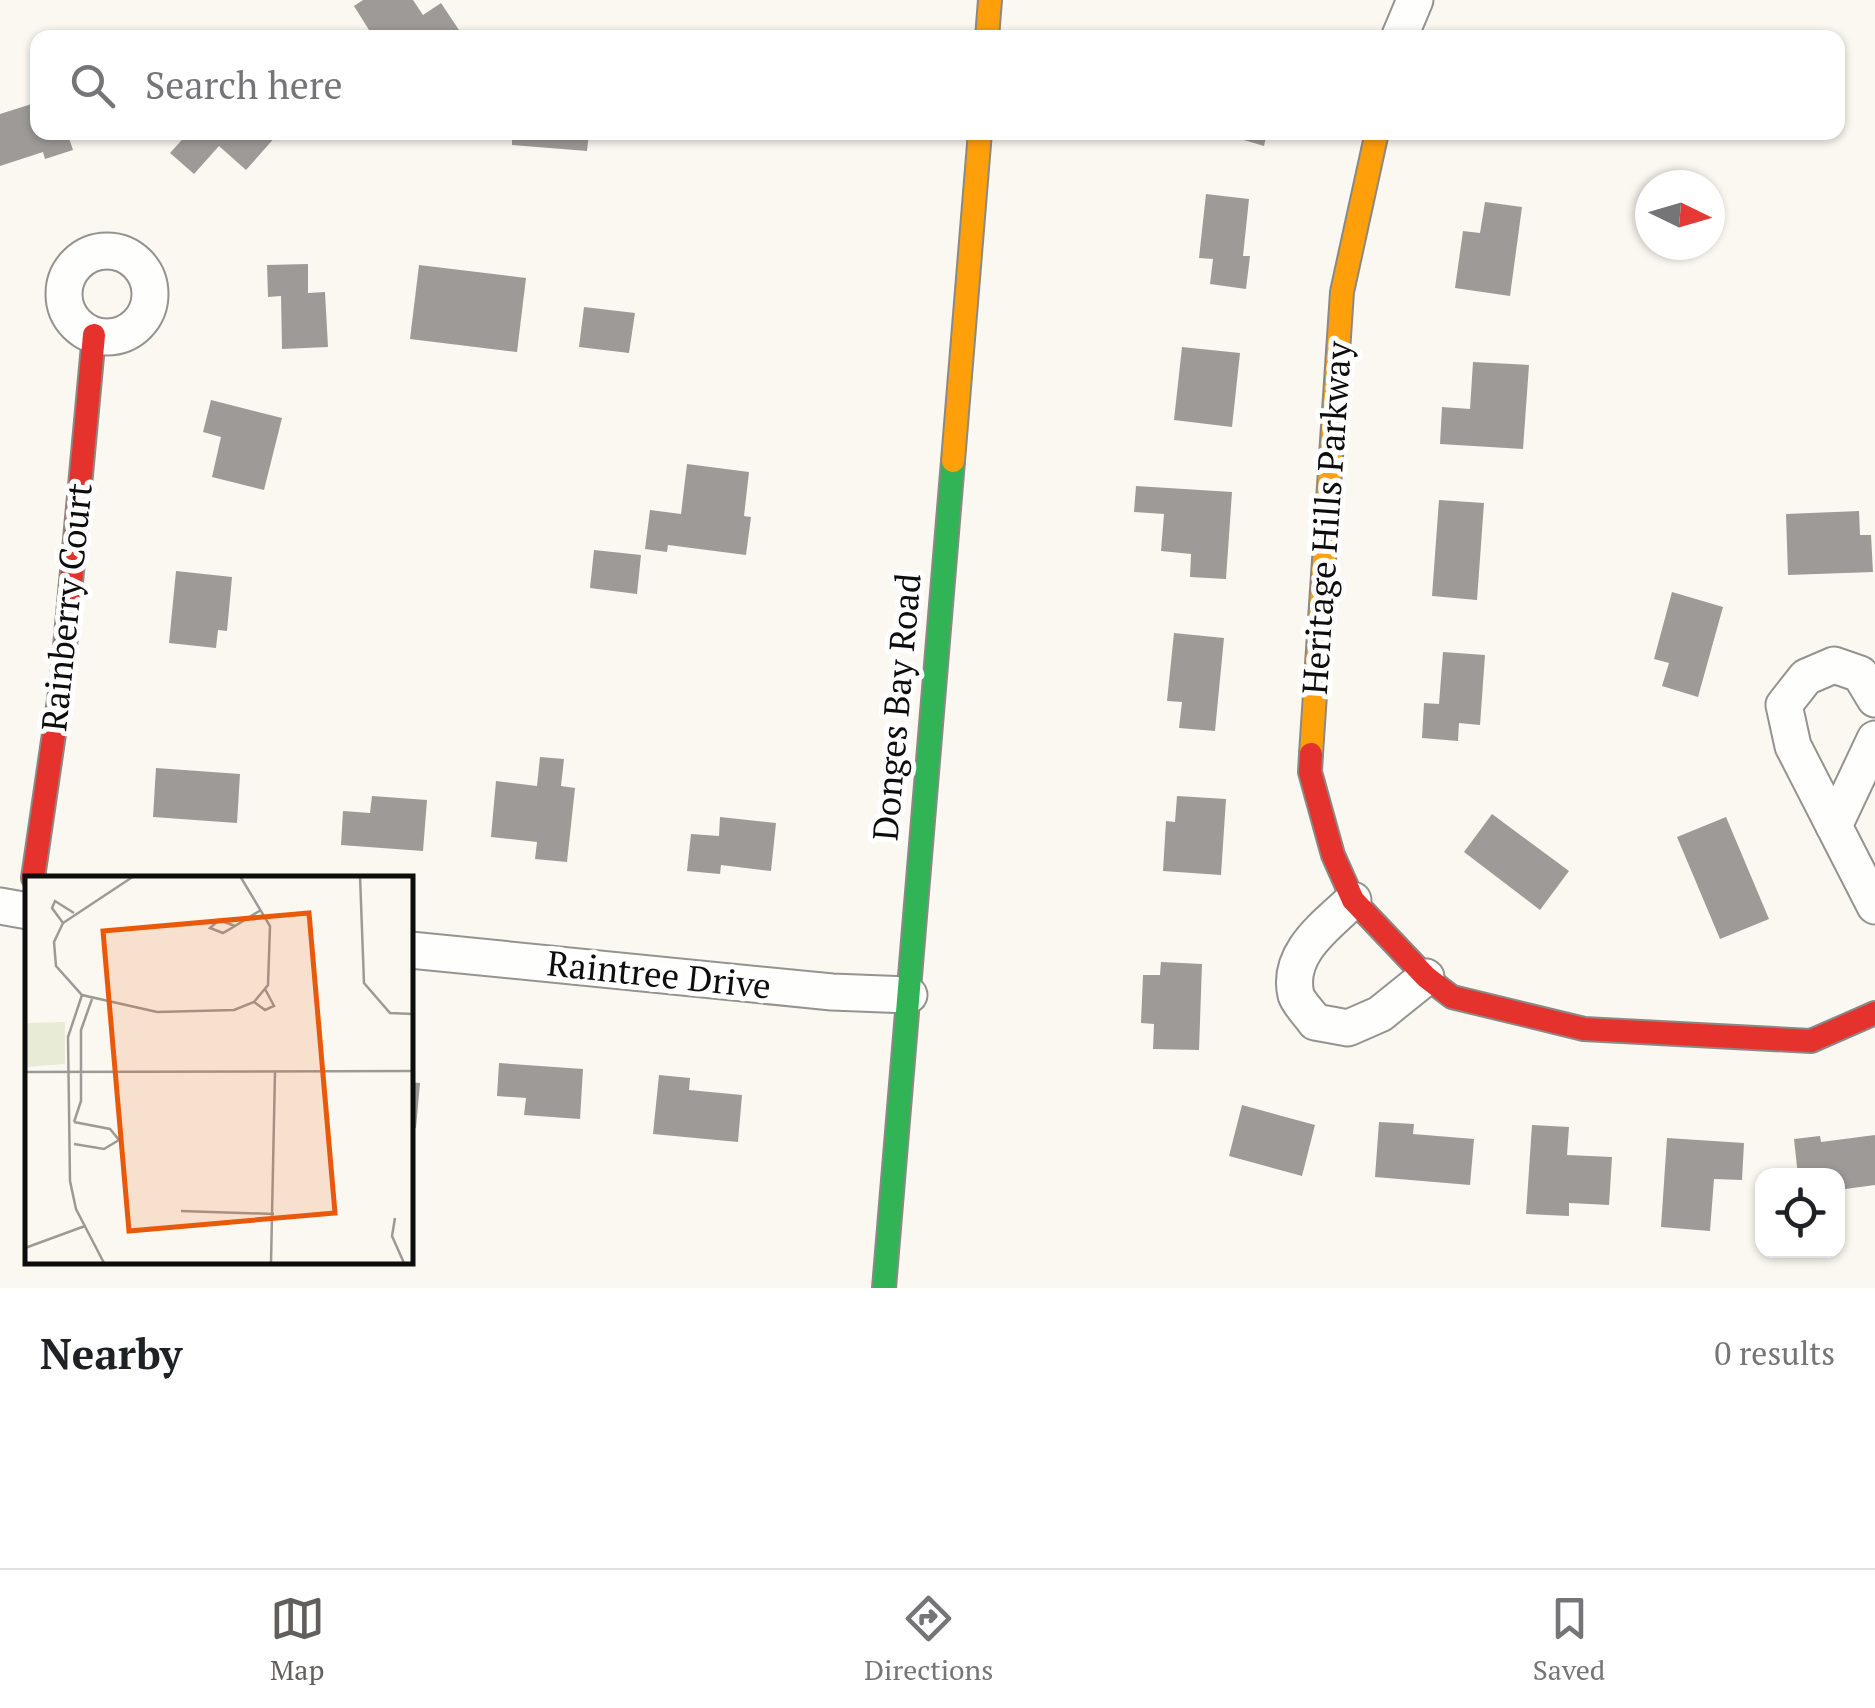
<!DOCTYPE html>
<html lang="en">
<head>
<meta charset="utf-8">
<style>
  :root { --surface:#fff; --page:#f2f2f2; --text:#202124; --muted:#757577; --line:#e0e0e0; --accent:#605f5d }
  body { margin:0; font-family:"PT Serif",serif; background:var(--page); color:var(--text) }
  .controls { position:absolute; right:30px; bottom:30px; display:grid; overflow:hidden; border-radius:20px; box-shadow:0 2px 8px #0004 }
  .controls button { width:90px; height:90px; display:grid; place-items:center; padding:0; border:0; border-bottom:2px solid var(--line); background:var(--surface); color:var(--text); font:50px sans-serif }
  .compass { position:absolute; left:1635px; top:170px; width:90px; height:90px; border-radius:50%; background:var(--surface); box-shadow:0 2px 8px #0004; rotate:95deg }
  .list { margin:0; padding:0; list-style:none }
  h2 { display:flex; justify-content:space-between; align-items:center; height:130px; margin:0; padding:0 40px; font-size:42px }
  h2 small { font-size:32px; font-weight:400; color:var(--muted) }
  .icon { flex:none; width:55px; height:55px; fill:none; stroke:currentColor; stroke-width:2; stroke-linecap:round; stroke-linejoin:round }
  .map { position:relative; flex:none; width:1875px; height:1288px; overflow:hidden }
  .search { position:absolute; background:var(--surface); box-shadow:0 2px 8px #0004; left:30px; right:30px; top:30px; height:110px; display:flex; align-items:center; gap:25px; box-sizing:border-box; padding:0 35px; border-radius:20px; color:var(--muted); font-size:38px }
  .sheet { height:280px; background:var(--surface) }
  nav { display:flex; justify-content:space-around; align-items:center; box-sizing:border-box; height:140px; border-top:2px solid var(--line); background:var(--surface); font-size:28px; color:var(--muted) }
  nav a { display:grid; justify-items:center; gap:5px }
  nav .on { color:var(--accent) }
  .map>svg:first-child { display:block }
  .building { fill:#9e9a97 }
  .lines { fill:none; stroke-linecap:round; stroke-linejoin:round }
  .street-casing { stroke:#949390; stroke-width:39 }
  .fast-casing { stroke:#8b8986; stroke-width:26 }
  .slow-casing { stroke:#8b8986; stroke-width:26 }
  .jam-casing { stroke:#8b8986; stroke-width:26 }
  .street { stroke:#fefefd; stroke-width:35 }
  .fast { stroke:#30b455; stroke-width:22 }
  .slow { stroke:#ff9f0a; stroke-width:22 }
  .jam { stroke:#e5322d; stroke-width:22 }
  .labels { text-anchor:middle; stroke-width:10; stroke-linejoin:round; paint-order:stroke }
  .street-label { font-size:35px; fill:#0d0d0d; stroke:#fff }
  .inset-road { fill:none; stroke:#9c9a96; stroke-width:2.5 }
  .view { fill:#e8590c; fill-opacity:0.15; stroke:#e8590c; stroke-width:5 }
  .inset-edge { fill:none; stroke:#0d0d0d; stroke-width:5 }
</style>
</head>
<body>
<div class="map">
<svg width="1875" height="1288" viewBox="0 0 1875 1288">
  <rect width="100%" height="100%" fill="#fbf8f1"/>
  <g class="building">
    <path d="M363,0H413L423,15L441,3L459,30L448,38H374L354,6Z"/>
    <path d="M38,102V132H67L73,150L45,159L43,152L0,166V114Z"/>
    <path d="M189,132H275L277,135L246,170L219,146L194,174L170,153Z"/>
    <path d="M512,132H589L587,151L512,145Z"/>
    <path d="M1217,132H1267L1264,146Z"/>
    <path d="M1206,194L1249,199L1243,256H1250L1246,289L1210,284L1213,259L1199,258Z"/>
    <path d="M1485,202L1522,207L1510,296L1455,288L1463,231L1480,233Z"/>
    <path d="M308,264V293L325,292L328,347L282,349L281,296L268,297L267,265Z"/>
    <path d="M419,265L526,278L517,352L410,339Z"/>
    <path d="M584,307L635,313L629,353L579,347Z"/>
    <path d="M1182,347L1240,353L1232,427L1174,420Z"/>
    <path d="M1473,362L1529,365L1523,449L1440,444L1442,407L1470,409Z"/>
    <path d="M211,400L282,418L264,490L212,477L221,437L203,432Z"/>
    <path d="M687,464L749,472L744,516L751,517L746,555L668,545L667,552L645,549L650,510L681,514Z"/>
    <path d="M1136,486L1232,492L1226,579L1190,577L1191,554L1161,551L1164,514L1134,512Z"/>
    <path d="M1439,500L1484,503L1477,600L1432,596Z"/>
    <path d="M1859,511L1860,535H1871L1873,572L1788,575L1786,514Z"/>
    <path d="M594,550L641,555L637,594L590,588Z"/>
    <path d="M176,571L232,577L227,631L218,630L216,648L169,643Z"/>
    <path d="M1672,592L1723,607L1698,697L1662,686L1669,663L1654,659Z"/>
    <path d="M1174,633L1224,638L1215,731L1179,728L1182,702L1167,701Z"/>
    <path d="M1443,652L1485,655L1480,725L1459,723L1458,741L1422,738L1424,703L1439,704Z"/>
    <path d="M540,757L564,759L561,786L575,788L567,862L535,859L537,842L491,837L496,781L537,786Z"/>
    <path d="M156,768L240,774L237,823L153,817Z"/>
    <path d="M372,796L427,800L423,851L341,845L343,811L370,813Z"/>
    <path d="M1177,796L1226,799L1221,875L1163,871L1166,821L1175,822Z"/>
    <path d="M1492,814L1569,871L1540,910L1464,852Z"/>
    <path d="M720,817L776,823L771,871L721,865L720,874L687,871L691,834L719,836Z"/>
    <path d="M1726,817L1769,919L1720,939L1677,837Z"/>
    <path d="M1161,962L1202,964L1199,1050L1153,1049L1154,1024L1141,1023L1143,975H1160Z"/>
    <path d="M499,1063L583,1069L580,1119L524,1115L526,1098L497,1096Z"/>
    <path d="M659,1075L690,1078L689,1090L742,1095L738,1142L653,1134Z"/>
    <path d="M410,1082L420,1083L416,1128H410Z"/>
    <path d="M1242,1105L1315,1125L1302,1176L1229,1156Z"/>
    <path d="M1379,1122L1414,1124L1413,1134L1474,1139L1470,1185L1375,1177Z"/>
    <path d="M1532,1125L1569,1127L1567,1155L1612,1157L1609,1205L1569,1203V1216L1526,1214Z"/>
    <path d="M1875,1135V1185L1838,1190V1176H1798L1794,1139L1820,1136L1821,1142Z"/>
    <path d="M1667,1138L1744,1143L1742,1180L1714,1179L1710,1231L1661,1227Z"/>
  </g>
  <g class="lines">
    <g class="street-casing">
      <g id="street">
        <path d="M1399,38L1415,0"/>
        <circle cx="107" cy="294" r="43"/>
        <path d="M1875,699L1860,674L1834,665L1806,677L1784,705L1793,746L1875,906"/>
        <path d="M1834,826L1875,739"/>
        <path d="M1353,900C1327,925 1286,953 1296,995C1299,1004 1310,1014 1315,1022L1348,1028L1380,1014L1426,977"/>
        <path d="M0,906L28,911"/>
        <path d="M410,950L832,992L909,995"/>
      </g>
    </g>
    <g class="fast-casing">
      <path id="fast" d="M884,1288L953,461"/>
    </g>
    <g class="slow-casing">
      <g id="slow">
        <path d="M987,38L990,0"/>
        <path d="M953,461L980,132"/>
        <path d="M1311,754L1342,292L1377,132"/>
      </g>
    </g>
    <g class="jam-casing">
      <g id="jam">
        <path d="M1311,754L1310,772L1333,855L1353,900L1426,977L1452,997L1584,1029L1811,1041L1875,1013"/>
        <path d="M33,878L62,679L94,335"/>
      </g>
    </g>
    <use href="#street" class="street"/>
    <use href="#fast" class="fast"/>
    <use href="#slow" class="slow"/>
    <use href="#jam" class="jam"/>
  </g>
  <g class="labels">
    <g class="street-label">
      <text transform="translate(1327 518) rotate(-86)" y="12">Heritage Hills Parkway</text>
      <text transform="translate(67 607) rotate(-84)" y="12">Rainberry Court</text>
      <text transform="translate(897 707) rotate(-85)" y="12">Donges Bay Road</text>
      <text transform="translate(659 975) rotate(6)" y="12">Raintree Drive</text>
    </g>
  </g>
  <g transform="translate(25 876)">
    <rect width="388" height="388" fill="#fbf8f1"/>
    <path d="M40,146V188L0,191V147Z" fill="#e8ebd6"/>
    <path class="inset-road" d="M109,0L38,47L29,66L31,90L57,119L132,136L209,134L229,126L243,109L245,50L215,0M335,0L339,107L365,137L388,138M38,47L27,32L30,25L49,37M210,50L194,44L185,52L198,57L210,50L236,34M57,119L43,161L45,305L51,333L79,387M229,126L240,134L249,130L240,113M0,196L388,195M49,246L56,225V154L67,123M49,268L79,273L94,264L85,253L49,246M156,335L249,338M370,342L367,360L379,387M0,372L60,350M246,387L250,196"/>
    <path class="view" d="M284,37L310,337L104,355L78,55Z"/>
    <rect width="388" height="388" class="inset-edge"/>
  </g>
</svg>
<div class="controls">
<button><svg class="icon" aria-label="locate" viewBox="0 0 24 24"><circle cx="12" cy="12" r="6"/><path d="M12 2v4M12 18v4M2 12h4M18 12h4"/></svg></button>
</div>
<svg class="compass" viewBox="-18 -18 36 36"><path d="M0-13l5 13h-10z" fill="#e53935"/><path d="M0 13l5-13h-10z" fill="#757577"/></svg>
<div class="search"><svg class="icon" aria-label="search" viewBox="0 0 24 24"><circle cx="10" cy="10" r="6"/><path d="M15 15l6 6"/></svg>Search here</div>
</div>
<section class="sheet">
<h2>Nearby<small>0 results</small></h2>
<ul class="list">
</ul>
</section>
<nav>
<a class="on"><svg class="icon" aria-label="map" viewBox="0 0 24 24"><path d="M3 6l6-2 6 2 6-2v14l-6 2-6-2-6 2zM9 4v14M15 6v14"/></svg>Map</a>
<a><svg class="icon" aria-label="directions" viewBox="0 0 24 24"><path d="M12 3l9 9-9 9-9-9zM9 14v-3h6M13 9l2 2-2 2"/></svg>Directions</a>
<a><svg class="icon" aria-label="saved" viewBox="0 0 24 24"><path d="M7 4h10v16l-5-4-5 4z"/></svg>Saved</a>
</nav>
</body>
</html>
